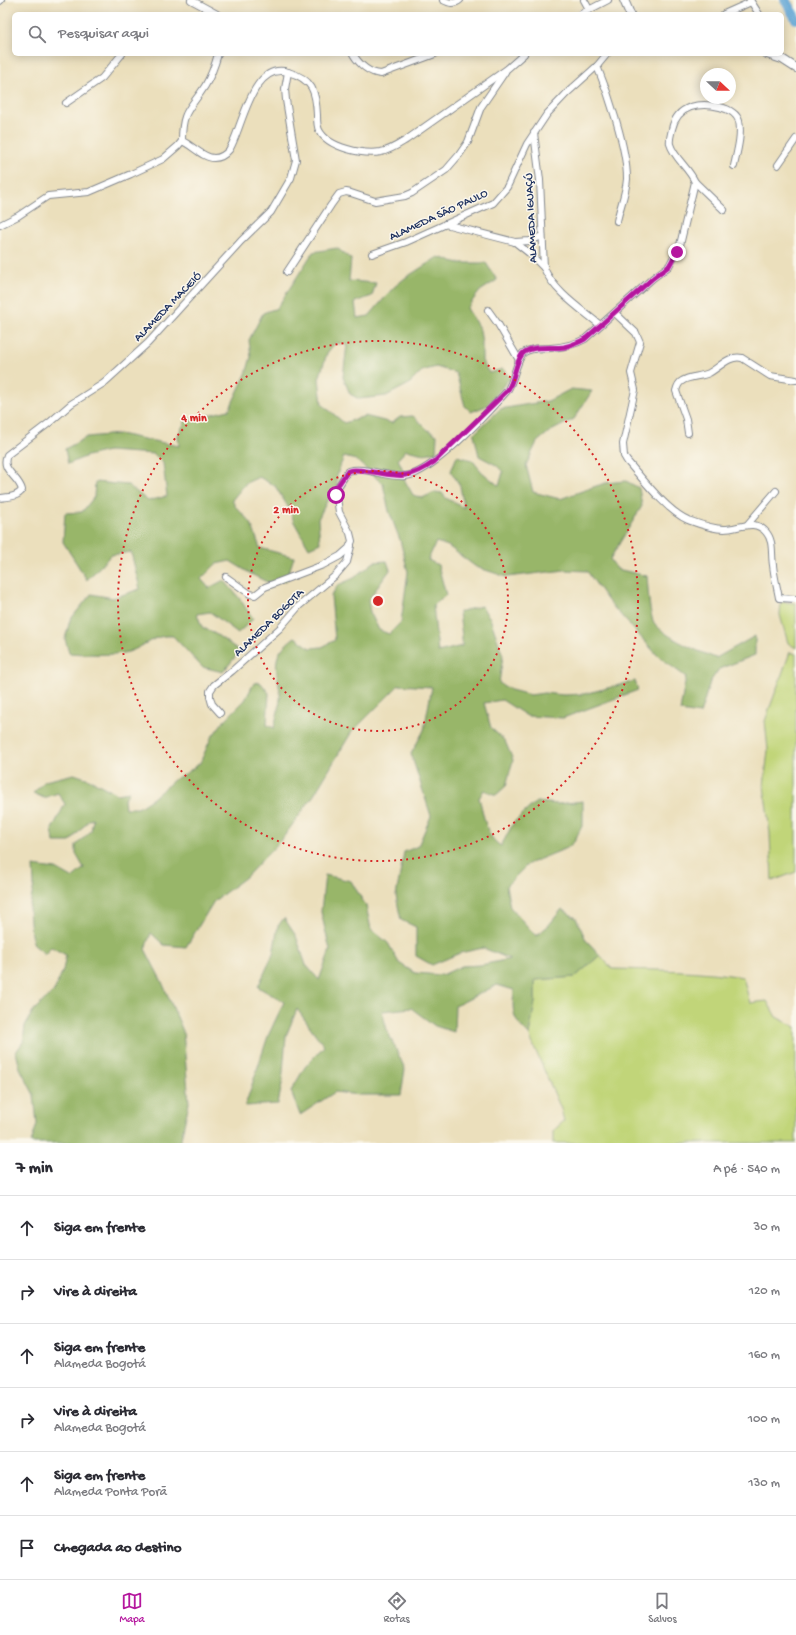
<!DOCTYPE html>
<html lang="pt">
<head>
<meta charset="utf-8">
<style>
  :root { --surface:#fff; --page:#f7f7f7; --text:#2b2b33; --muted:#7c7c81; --line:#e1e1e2; --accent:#b5179e }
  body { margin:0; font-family:"Gochi Hand",sans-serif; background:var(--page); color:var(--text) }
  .compass { position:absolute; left:700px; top:68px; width:36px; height:36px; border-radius:50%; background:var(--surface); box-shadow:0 2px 10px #0003; rotate:112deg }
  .stop { position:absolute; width:12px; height:12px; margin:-9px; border:3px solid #b5179e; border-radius:50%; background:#fff }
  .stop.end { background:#b5179e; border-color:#fff; box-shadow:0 1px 4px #0008 }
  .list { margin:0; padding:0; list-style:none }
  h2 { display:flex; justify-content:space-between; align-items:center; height:52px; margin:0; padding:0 16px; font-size:17px }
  h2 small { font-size:13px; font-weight:400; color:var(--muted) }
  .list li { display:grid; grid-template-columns:26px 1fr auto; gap:12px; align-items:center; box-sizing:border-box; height:64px; padding:0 16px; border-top:1px solid var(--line) }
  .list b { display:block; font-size:15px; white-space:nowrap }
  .list p { margin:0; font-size:13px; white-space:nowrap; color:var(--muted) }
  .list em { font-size:13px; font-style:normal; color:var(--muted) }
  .icon { flex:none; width:22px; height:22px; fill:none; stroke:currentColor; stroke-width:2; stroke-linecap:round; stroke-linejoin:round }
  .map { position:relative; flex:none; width:796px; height:1143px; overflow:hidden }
  .search { position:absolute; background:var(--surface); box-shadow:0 2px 10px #0003; left:12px; right:12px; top:12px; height:44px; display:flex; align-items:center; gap:10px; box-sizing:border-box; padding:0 14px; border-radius:6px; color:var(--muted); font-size:15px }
  .sheet { height:436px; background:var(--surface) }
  nav { display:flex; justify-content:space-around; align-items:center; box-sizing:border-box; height:56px; border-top:1px solid var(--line); background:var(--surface); font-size:11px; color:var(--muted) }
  nav a { display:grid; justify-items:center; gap:2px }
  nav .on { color:var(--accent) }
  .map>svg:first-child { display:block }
  .green { fill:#c1d579; stroke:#6e826c }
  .forest { fill:#98b669; stroke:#5a7264 }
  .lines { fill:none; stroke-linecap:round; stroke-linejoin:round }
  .river { stroke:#5ea4d4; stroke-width:10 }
  .minor-casing { stroke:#83878d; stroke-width:8 }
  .tertiary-casing { stroke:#83878d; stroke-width:10 }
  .minor { stroke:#fff; stroke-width:6 }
  .tertiary { stroke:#fff; stroke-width:8 }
  .route { stroke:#b5179e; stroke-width:5 }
  .ring { fill:none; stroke:#d62828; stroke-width:2; stroke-dasharray:2 4 }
  .labels { text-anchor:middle; stroke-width:3; stroke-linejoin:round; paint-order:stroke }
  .street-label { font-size:12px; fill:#1b2f5e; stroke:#fbf7ec }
  .centre { fill:#d62828; stroke:#fbf7ec; stroke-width:2 }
  .ring-label { font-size:12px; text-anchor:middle; font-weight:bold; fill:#d62828; stroke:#fbf7ec; stroke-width:3; stroke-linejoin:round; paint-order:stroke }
</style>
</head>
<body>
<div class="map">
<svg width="796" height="1143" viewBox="0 0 796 1143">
  <rect width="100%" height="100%" fill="#fbf7ec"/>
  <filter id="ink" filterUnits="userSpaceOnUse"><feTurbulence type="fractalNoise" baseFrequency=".025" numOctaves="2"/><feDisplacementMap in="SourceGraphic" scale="8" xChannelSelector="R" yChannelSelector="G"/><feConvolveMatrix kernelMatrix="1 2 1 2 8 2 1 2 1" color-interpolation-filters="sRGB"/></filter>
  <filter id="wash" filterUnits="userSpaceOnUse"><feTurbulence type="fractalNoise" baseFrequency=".012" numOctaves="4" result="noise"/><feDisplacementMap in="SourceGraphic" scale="16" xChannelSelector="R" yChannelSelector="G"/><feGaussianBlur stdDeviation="0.9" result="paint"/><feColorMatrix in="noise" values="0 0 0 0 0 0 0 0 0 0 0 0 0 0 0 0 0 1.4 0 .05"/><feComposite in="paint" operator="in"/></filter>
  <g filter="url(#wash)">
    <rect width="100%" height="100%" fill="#ebdfbc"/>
    <g class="green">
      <path d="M781,602L796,603V648L788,643L780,615Z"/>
      <path d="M790,652L796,654V872L772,881L770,833L764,786L768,750L765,721Z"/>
      <path d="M600,955L612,969C656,970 700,970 743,977L750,1003L767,1001L776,1017L796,1027V1143H553V1131L564,1121L561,1109L529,1035L535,1002V980L575,977Z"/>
    </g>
    <path class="forest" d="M337,248L351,259L349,281L376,283L372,296L355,302L357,318L369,316L393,288L405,278L438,257L459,263H486L497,280L480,291L467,308L480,330L482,344V361L489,373L503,369L510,378L486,406L471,412L465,406L456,373L436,367L422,371L409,384L386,396L359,399L350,394L343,377L347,345L335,343L327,353L319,379L322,404L344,423L365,416L392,423L400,417L413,416L428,430L437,435L436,452L424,454L406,450L398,459L403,470L405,481L413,495L422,498L435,492L442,493L446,498L464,508L460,486L451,471L457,456L472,460L482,472L499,486L503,472L496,465L479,456L474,434L500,409L548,401L571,389L592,391L574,419L549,432L537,442L526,465L533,492L560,499L596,486L606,483L626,481L639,488L642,506L610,559L617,569L647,576C648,586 649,617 655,624C667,638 699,652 716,658L755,636V655L719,669L710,682L700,714L680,711L686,677L658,656L608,601L587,571L565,570L507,577L476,567L448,546L436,542L428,560L438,565L446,595L433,605L438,652L462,646V636L459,612L481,606L490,618L503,656L499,683L511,690L530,695L544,693L564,695L584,694L635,681L638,690L563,718L527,716L502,700L484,703L491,728L505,741L513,760L506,786L496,795L484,790L479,798C484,814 485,837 501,846L514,822L536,802L558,804L583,801V824L574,842L567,848L528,864L506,886L510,907L536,936L549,925L562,909L576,918L586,940L600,955L575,977L535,980V1002L529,1035C512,1018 512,1012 514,990L497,985L455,1006L454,1032L435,1026L411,1008L382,1011L387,1030L405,1069L401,1095H358L335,1092L300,1115L291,1091L305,1067L324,1046L297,1009L286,1036L282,1084L278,1104L245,1106L268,1036L284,1002L258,987L273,954L278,926L284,918L296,936L306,965L319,980L330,950L321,912L325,875L351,881L366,906L371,929L388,943L399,963L415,973L442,975L462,966L481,965L510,959L483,948L460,953L432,965L416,956V927L401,920L396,896L404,852L418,846L431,816L411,754L424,730L432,687L399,685L351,733L314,795L282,839L246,877L214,901L186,947L164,945L151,933L145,949L162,982L183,1031L189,1103L180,1143H31L37,1124L34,1095L20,1068L16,1052L23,1042L25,1026L33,1011L54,991L63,970L66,955L51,947L45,954L34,945L31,935L29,909L34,885L33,866L56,869L72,878L84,868L76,854V845L91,831L93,819L89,820L70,842H54L52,829L65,804L58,793L44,798L33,793L45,781L74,774L89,779L117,794L129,792L124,800L125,808H138L153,798L175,779L185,774L200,763L211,738L223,722L245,700L254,683L260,682L269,693L267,725L274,728C276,717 281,704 280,693C277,666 269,656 295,637L310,648L322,647L335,640L331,596L338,585L354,578L374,562L387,561L390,570L368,600L370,612L379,630L389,634L401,622L408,572L400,540L389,511L383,484L356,460L344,457C336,475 334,480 341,499L338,504L328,499L318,519L320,543L309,548L294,522L290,510L275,486L259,477L246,483L232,500L235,506L251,523L260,548L294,557L286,581L267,582L251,574L230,561L216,564L201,579L209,588L224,580L240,599L253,619L238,633L210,612L197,614L202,627L217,635L240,651L223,672L202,667L173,636C153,634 145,647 128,652C112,656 86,654 69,653L65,639L70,620L91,594L113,598L140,589L131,552L111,555L87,580L63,542L65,513L82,512L94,497L95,482L128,485L148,501L167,496L163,463L154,454L108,451L87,456L68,464L65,449L87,437L119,434L179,446L178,435L186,420L229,410L246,374L251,357L249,340L263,313L277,308L313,252Z"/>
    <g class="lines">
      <path class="river" d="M785,0L796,19"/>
    </g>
  </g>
  <g filter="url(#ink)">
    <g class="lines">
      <g class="minor-casing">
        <g id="minor">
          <path d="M191,0L217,14"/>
          <path d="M443,0C449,3 454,5 460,0"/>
          <path d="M584,0L589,9"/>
          <path d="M750,0L759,14"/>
          <path d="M0,1L1,0"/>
          <path d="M581,14L608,0"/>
          <path d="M724,14L751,2"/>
          <path d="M353,54C359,64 369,73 381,74L435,54"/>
          <path d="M597,66C609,95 627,148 627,179C626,193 620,207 617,221"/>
          <path d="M66,103L102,78L122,54"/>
          <path d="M534,133L540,180L544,268C554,292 581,309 600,325"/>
          <path d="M182,141C192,145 203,158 214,158C220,158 225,155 229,150C242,131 251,61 288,72C313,79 316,92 317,115C317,119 317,126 319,130C328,148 364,155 381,152C391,150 398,145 406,140L507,69L524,54"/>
          <path d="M182,141C182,109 190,110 205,86C211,76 215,65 218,54"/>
          <path d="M778,165L796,139"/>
          <path d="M695,182L724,210"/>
          <path d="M445,224L515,242L529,253L544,268"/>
          <path d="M0,225L18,216L48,196L89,192L131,174L163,159L178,146L182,141"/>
          <path d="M515,242L530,241L542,236"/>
          <path d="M372,254L406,242L493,203L507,187L527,144L547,114L567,93L597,66L607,54"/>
          <path d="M287,272L331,205L339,194L346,192L351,193L375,201L405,196L412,193L446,170L459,155L468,142L481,107L505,72"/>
          <path d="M488,310L498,324L519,360"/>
          <path d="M615,313L636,333L640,342L631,373L635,390L623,444L624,456L627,461C642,478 667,511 688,520C699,524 712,529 724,529C739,529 754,518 766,532C774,541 771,554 773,565C774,576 777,587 779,598L796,599"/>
          <path d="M688,433L686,419L676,391C677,387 678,383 682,381C689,376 701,377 709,373C720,367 729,355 742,358L770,376L796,380"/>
          <path d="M0,498C8,497 18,497 22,490C19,476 0,471 7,455L49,423L71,404L104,383L148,343L241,241L271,212L291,178L296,160L286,100L285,89L288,72"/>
          <path d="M747,525L776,491"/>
          <path d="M226,577L250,594L255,595L265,587L323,565L340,556L349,548L352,541L350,533L339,512L336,490L348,471C366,466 386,478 405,476C431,475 489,411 507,391C515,379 515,364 523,353C532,347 541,349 551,348C563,347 574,345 585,339L653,278L669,266L680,245L695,182C689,168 674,158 670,144C669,139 671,134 672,129C677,105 700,102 720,107C728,109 736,112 739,121C742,135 737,152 734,166"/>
          <path d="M220,713L212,704L210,697V691L214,685L232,671L280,628L299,606L336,575L347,562L351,546"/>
        </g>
      </g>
      <g class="tertiary-casing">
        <g id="tertiary">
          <path d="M624,0L630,14"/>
          <path d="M767,54L782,59L796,68"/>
        </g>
      </g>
      <use href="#minor" class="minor"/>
      <use href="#tertiary" class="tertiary"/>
    </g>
  </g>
  <g class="lines" filter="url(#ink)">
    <path class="route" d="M336,495V488L348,471C354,469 360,470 366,471C397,475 406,482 434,462L507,391C515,380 514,367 521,356C528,344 552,349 564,347C572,345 578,343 585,339L653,278L669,266L677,252"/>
  </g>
  <g class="ring">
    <circle cx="378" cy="601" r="130"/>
    <circle cx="378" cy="601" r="260"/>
  </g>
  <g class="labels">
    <g class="street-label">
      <text transform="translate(438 214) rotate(-25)" y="4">ALAMEDA SÃO PAULO</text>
      <text transform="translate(530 218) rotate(-93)" y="4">ALAMEDA IGUAÇÚ</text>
      <text transform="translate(167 306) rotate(-46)" y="4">ALAMEDA MACEIÓ</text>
      <text transform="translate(268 622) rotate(-44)" y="4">ALAMEDA BOGOTA</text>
    </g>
  </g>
  <circle cx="378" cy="601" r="6" class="centre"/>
  <g class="ring-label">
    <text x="194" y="421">4 min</text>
    <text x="286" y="513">2 min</text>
  </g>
</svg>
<svg class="compass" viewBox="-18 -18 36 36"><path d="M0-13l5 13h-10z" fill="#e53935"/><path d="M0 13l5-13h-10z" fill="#7c7c81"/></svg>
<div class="stop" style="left:336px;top:495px"></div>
<div class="stop end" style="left:677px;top:252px"></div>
<div class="search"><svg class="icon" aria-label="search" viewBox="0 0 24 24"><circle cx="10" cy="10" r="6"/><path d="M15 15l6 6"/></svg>Pesquisar aqui</div>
</div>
<section class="sheet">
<h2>7 min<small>A pé · 540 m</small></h2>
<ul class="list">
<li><svg class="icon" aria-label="ahead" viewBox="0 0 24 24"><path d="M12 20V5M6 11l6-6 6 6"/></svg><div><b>Siga em frente</b></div><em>30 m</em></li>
<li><svg class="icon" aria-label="right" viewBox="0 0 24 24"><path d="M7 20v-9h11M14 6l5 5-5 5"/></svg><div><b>Vire à direita</b></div><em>120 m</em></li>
<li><svg class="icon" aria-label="ahead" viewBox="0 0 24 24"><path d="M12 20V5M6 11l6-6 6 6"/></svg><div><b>Siga em frente</b><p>Alameda Bogotá</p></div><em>160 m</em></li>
<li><svg class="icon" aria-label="right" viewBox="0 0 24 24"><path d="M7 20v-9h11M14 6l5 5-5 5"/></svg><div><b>Vire à direita</b><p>Alameda Bogotá</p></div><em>100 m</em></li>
<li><svg class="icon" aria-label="ahead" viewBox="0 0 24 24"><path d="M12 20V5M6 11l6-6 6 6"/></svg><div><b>Siga em frente</b><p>Alameda Ponta Porã</p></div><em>130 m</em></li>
<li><svg class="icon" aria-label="arrive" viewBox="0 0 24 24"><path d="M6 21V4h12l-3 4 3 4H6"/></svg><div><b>Chegada ao destino</b></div></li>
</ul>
</section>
<nav>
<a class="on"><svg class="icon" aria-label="map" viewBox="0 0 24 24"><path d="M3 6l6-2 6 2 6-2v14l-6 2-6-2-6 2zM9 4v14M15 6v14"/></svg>Mapa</a>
<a><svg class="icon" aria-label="directions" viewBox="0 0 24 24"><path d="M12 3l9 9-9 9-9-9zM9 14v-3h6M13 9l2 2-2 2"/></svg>Rotas</a>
<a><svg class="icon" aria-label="saved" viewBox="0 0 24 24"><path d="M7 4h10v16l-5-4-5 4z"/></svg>Salvos</a>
</nav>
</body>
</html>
